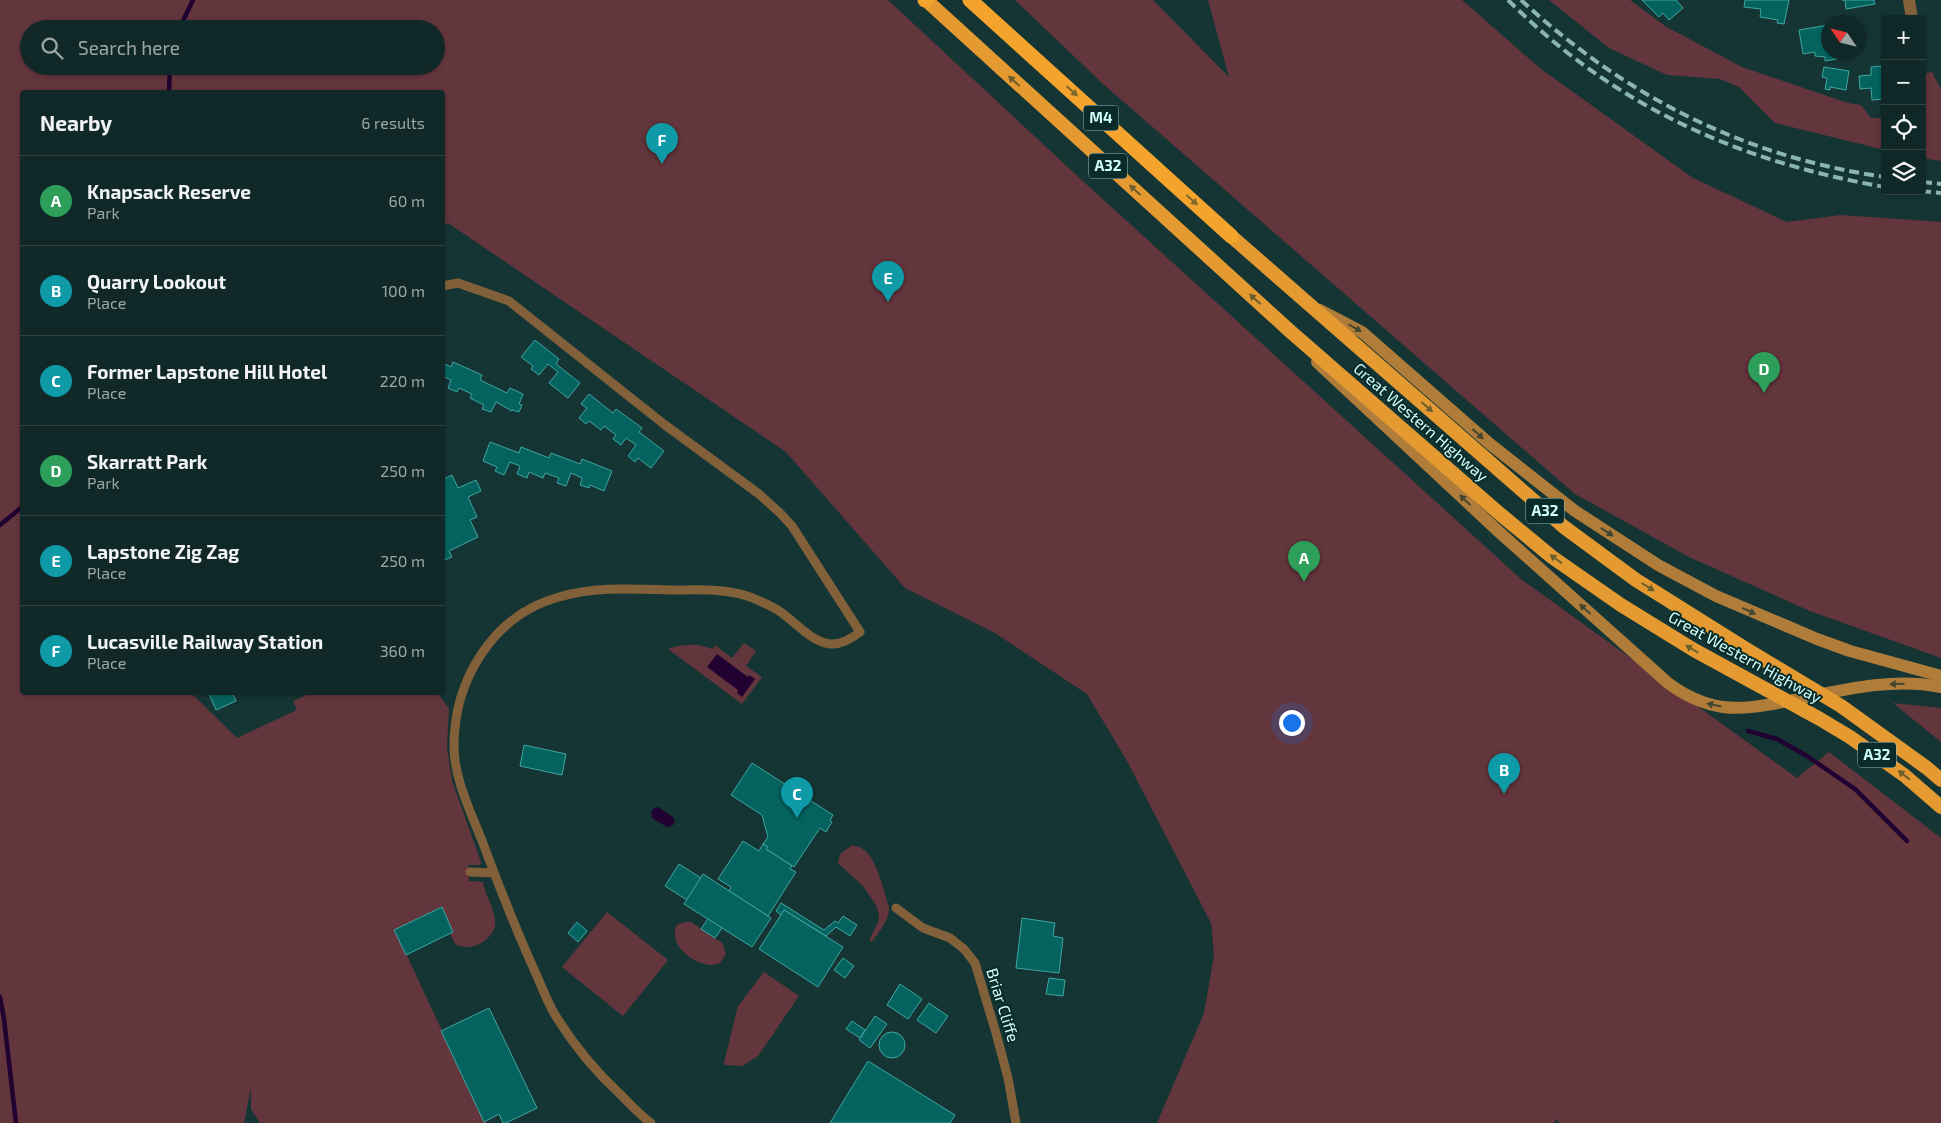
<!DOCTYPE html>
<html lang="en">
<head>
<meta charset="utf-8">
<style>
  :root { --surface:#102827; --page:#19302f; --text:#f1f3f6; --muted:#9ca6a7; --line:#304444; --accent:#f49aa6 }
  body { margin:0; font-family:"Exo 2",sans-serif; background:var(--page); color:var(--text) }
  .controls { position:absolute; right:15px; top:15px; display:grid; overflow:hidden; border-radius:5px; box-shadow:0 1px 4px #0004 }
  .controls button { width:45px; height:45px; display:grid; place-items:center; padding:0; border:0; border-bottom:1px solid var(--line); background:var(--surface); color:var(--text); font:25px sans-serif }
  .compass { position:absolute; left:1821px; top:15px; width:45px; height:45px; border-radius:50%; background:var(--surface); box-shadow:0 1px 4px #0004; rotate:305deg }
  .you { position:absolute; left:1291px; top:722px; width:18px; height:18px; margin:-12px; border:4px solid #fff; border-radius:50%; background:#1a73e8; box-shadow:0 0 0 8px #1a73e833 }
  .badge { display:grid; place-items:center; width:32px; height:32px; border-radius:50%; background:var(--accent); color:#fff; font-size:16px; font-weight:700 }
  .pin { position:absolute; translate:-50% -41px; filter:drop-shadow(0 1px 2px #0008) }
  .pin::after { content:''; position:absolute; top:26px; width:18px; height:15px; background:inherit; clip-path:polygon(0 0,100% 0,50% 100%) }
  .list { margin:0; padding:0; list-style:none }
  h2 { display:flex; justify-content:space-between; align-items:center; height:65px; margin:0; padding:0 20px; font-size:21px }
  h2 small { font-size:16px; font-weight:400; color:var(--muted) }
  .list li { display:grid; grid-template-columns:32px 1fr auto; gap:15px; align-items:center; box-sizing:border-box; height:90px; padding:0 20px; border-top:1px solid var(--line) }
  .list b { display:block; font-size:19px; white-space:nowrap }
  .list p { margin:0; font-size:16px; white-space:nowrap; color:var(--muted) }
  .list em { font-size:16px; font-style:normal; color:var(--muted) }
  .icon { flex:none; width:28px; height:28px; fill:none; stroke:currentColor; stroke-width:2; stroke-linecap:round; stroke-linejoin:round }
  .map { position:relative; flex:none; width:1941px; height:1123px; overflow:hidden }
  .search { position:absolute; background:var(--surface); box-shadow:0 1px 4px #0004; left:20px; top:20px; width:425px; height:55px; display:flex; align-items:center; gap:12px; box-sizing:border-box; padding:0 18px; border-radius:28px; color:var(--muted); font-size:19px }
  .panel { position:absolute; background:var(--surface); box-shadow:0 1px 4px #0004; left:20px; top:90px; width:425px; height:605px; border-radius:5px }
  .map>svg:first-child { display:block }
  .green { fill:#63353c; fill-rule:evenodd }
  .water { fill:#210032 }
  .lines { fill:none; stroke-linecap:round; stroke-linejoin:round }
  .stream { stroke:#210032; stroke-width:4.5 }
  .building { fill:#04625f; stroke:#3fa6a2 }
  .service { stroke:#82613a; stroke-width:9 }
  .minor { stroke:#82613a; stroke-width:12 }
  .secondary { stroke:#b07c39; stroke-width:12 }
  .trunk { stroke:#e49a30; stroke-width:14 }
  .motorway { stroke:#f4a32c; stroke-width:15 }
  .rail { stroke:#8bb5b2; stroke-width:4; stroke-dasharray:10 5; stroke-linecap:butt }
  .oneway { fill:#6c5d2d }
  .oneway2 { fill:#7f672b }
  .oneway3 { fill:#44472f }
  .labels { text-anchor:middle; stroke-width:4; stroke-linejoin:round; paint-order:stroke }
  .shield { fill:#0a2b2a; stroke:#95bfbc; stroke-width:1 }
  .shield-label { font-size:15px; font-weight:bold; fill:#d0fffb }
  .street-label { font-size:16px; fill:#d0fffb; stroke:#0a2b2a }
</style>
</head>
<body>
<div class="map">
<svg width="1941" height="1123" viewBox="0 0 1941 1123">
  <rect width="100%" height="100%" fill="#153534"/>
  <g class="green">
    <path d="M0,0H888L1085,183L1521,579L1797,778L1829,752L1941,838V1123H1560L1556,1119L1554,1123H1157L1204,1013L1214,955L1211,923L1127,761L1087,694L995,633L905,588L786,452L448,223L443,225L442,92H22V692L191,693L237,738L297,710L293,701L311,693H438L449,709L447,747L452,781L481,862L480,865H468L469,881L483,882C485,895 494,907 495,920C498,938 470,954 456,944C453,942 452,936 450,933L453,931L441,907L395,930L484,1121H486L487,1123H260L251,1109V1087L244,1123H0ZM29,29H436V66H29Z"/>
    <path d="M1015,0H1153L1229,77L1208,0H1462L1541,69L1693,178L1787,222L1841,215L1941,222V658L1810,611L1689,557L1575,494L1103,84Z"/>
    <path d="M1549,0H1630L1665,26L1742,67L1848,103L1861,105L1871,118H1885V150L1775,123L1739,87L1720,79L1667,75L1609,48Z"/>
    <path d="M1932,72L1941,89V161L1922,158V74Z"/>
    <path d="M744,643L756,651L746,666L762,677L742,704L668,649C682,644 698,643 712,649L715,645L732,658Z"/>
    <path d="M1893,703L1941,708V742Z"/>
    <path d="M851,846C875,843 883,890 889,907C890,920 878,933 871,943L870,939L879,920V915L876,905L863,886L838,863L840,854Z"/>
    <path d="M607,912L668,960L623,1016L562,967Z"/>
    <path d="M684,922H691L722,943L726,954L720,963C703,972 665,947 677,925Z"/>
    <path d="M764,972L799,996L758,1056L742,1066L726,1065L724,1063L738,1006Z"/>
  </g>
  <g class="water">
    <path d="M717,654L748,677L749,675L755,679L742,697L737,693L738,690L707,667Z"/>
    <path d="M658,807L673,817L675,822L672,826L667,827L652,818L651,813L654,808Z"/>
  </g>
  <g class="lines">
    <g class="stream">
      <path d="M179,29L193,0"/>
      <path d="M169,92L170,66"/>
      <path d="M0,525L22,507"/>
      <path d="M1748,731L1777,739L1807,756L1855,789L1907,841"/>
      <path d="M0,997L4,1019L16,1123"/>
    </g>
  </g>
  <g class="building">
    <path d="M1642,0H1676L1683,8L1669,20L1663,13L1659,17Z"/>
    <path d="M1745,0H1789L1784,24L1777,23L1778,20L1760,17L1761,9L1744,7Z"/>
    <path d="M1842,0H1874L1875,4L1846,9L1845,0Z"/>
    <path d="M1851,17L1852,22H1836V19Z"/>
    <path d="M1828,25V52L1844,53L1836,54L1837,59L1825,61V57L1815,56V52L1803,54L1799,30Z"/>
    <path d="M1881,66L1882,72H1885V99L1872,100L1871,88L1860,89L1859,76L1871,75V67Z"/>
    <path d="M1824,67L1849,71L1846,90L1830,87V90L1825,89L1827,78L1822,77Z"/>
    <path d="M535,340L559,359L556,364L580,383L568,398L549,383L558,372L548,364L539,375L531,369L533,366L521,357Z"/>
    <path d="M453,362L482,375L480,380L507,393L510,388L523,394L519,404L522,405L519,412L512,410V411L496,402L491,412L482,409L484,405L470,398L472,394L459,388L457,392L448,388L451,380L442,376V363L451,367Z"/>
    <path d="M589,394L613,413L616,409L642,428L639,432L664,451L651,468L638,458L635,462L628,456L636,445L626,438L621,445L613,439L616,435L604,426L601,430L589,421L586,424L579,418L587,408L581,404Z"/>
    <path d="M490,442L519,453L521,447L549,458L551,453L580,464L582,459L612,471L604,491L590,485L589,488L580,485L582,478L571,473L566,486L557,483L559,478L545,473L543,478L529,472L527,478L517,474L520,466L510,462L504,475L495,471L497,467L483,461Z"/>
    <path d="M452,475L458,488L476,480L481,491L468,497L477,517L470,520L478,537L449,551L452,557L442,561V480Z"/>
    <path d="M208,692H232L236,701L216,710Z"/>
    <path d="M524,745L566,754L562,775L520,766Z"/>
    <path d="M752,763L833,815L830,820L832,822L826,832L820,828L794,867L766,849L768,847L763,844L768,837L762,815L731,795Z"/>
    <path d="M743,841L759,851L763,844L768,847L766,849L792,866L790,869L796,872L768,916L729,891L731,887L718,879Z"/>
    <path d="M679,864L701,878L687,900L665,886Z"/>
    <path d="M703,874L771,918L752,947L684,904Z"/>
    <path d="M781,903L824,930L835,921L838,923L843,916L857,925L850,936L836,927L826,936L784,910L781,915L776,911Z"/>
    <path d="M442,907L453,932L406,955L394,930Z"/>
    <path d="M784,910L843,947L818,987L759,949Z"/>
    <path d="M1022,918L1055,923L1053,936L1063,938L1059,973L1016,968Z"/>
    <path d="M708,919L722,928L715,938L701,929Z"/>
    <path d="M577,922L587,931L578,942L568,933Z"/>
    <path d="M843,958L854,966L845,978L834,970Z"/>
    <path d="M1049,978L1065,980L1063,996L1046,994Z"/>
    <path d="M900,984L922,999L908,1019L887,1005Z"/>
    <path d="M929,1003L948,1016L936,1033L917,1020Z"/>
    <path d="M489,1008L537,1108L506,1123H503L499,1114L484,1122L441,1031Z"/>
    <path d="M875,1016L887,1024L870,1048L859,1040Z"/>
    <path d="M852,1021L865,1030L860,1038L846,1029Z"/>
    <circle cx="892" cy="1045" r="13"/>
    <path d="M868,1061L955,1115L950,1123H830Z"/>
  </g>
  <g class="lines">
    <g class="service">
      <path d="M442,286L458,283L509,301L665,425L759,494L781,514L792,526L860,632C851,639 841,645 830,644C812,642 796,623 782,613C774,607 762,602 753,598C728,588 699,590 672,590C635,589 595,586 559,597C493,615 454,680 454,746C454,780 472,814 484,846C500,889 517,932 536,974C543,989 549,1007 559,1021C576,1048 596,1072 620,1094C630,1104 640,1115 651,1123"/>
      <path d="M470,872L494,873"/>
      <path d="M896,908L923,928L950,938L964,949L975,963L996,1033L1008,1078L1016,1123"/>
    </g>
    <path class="minor" d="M1909,0L1912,19"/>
    <g class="secondary">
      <path d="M1320,310L1362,332L1490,444L1575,511L1658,565L1716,596L1817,639L1850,651L1941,676"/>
      <path d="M1317,362L1498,531L1668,683C1684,695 1702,704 1723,707C1747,710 1771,704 1794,700C1842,690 1892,677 1941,687"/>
    </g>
    <g class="trunk">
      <path d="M926,0L1291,332L1500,514L1552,557L1621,605L1694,650L1820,719L1850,737L1904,775L1941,807"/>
      <path d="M1231,236L1564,527L1636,580L1746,649L1841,706L1927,768L1941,780"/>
    </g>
    <g class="motorway">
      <path d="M925,0H926"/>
      <path d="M970,0L1231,236"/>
    </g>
    <g class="rail">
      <path d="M1508,0C1614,106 1739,162 1885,187"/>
      <path d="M1521,0C1625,96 1744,157 1885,177"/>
      <path d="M1922,182L1941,184"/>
      <path d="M1921,191L1941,193"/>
    </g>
  </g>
  <defs><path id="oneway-solid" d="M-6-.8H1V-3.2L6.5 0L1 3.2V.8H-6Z" transform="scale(1.25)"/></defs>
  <g class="oneway">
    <use href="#oneway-solid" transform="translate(1014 81) rotate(-138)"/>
    <use href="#oneway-solid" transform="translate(1135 190) rotate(-138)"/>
    <use href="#oneway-solid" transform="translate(1255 299) rotate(-138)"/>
    <use href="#oneway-solid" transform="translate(1427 407) rotate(41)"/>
    <use href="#oneway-solid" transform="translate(1556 559) rotate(-144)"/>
    <use href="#oneway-solid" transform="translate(1648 587) rotate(32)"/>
    <use href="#oneway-solid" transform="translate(1692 649) rotate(-149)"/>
    <use href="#oneway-solid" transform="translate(1904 775) rotate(-142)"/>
  </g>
  <g class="oneway2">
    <use href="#oneway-solid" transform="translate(1072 91) rotate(42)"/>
    <use href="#oneway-solid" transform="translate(1192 200) rotate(42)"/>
  </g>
  <g class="oneway3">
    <use href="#oneway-solid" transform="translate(1355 328) rotate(30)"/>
    <use href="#oneway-solid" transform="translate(1478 434) rotate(42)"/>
    <use href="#oneway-solid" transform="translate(1465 500) rotate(-137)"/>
    <use href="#oneway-solid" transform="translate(1607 532) rotate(33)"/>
    <use href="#oneway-solid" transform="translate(1585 609) rotate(-138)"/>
    <use href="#oneway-solid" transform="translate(1749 611) rotate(25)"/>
    <use href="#oneway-solid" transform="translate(1897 684) rotate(178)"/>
    <use href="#oneway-solid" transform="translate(1714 705) rotate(-168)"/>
  </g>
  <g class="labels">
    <g class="shield">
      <rect x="1083.5" y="105.5" width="35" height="25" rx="4"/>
      <rect x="1089" y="153.5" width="38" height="25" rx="4"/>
      <rect x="1526" y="498.5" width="38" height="25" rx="4"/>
      <rect x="1858" y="742.5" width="38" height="25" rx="4"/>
    </g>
    <g class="shield-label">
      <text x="1101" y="123">M4</text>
      <text x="1108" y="171">A32</text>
      <text x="1545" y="516">A32</text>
      <text x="1877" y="760">A32</text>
    </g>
    <g class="street-label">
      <text transform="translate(1421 422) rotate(41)" y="6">Great Western Highway</text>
      <text transform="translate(1745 657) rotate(29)" y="6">Great Western Highway</text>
      <text transform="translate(1003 1005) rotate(73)" y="6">Briar Cliffe</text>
    </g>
  </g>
</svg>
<div class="controls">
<button>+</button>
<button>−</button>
<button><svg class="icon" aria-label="locate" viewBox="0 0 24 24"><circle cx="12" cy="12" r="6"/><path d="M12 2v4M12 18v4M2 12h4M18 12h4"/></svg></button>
<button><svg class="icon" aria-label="layers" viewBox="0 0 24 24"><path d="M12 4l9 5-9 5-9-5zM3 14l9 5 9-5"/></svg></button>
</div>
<svg class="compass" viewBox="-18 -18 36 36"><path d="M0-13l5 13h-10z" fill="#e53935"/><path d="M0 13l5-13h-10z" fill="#9ca6a7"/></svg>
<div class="you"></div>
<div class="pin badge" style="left:1304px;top:582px;background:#2e9e5b">A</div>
<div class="pin badge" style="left:1504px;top:794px;background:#0f9aa8">B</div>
<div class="pin badge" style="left:797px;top:818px;background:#0f9aa8">C</div>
<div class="pin badge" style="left:1764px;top:393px;background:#2e9e5b">D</div>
<div class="pin badge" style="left:888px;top:302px;background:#0f9aa8">E</div>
<div class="pin badge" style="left:662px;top:164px;background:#0f9aa8">F</div>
<div class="search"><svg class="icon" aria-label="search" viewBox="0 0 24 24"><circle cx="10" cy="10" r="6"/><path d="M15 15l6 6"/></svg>Search here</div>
<section class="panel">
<h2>Nearby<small>6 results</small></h2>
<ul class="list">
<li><span class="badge" style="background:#2e9e5b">A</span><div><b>Knapsack Reserve</b><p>Park</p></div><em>60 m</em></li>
<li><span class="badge" style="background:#0f9aa8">B</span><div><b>Quarry Lookout</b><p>Place</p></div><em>100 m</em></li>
<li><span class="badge" style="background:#0f9aa8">C</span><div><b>Former Lapstone Hill Hotel</b><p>Place</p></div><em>220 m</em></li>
<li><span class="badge" style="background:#2e9e5b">D</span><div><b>Skarratt Park</b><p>Park</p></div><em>250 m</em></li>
<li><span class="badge" style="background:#0f9aa8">E</span><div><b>Lapstone Zig Zag</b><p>Place</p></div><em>250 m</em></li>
<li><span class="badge" style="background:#0f9aa8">F</span><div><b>Lucasville Railway Station</b><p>Place</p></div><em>360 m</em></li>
</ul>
</section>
</div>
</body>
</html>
